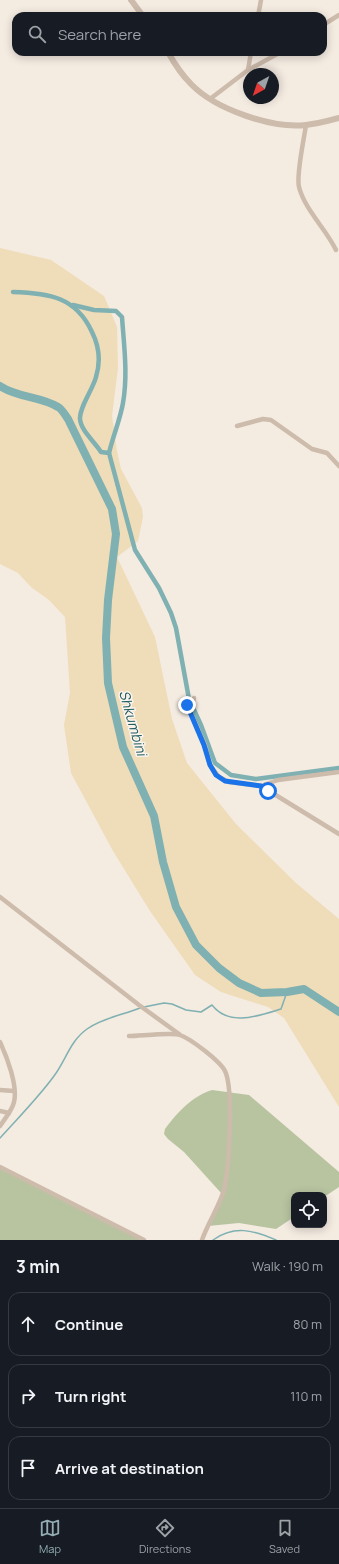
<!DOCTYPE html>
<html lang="en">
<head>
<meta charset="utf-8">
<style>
  :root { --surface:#171b24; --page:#242831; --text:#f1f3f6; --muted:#9ea1a6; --line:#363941; --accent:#92aeb2 }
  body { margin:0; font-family:Manrope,sans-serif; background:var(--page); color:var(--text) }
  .controls { position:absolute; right:12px; bottom:12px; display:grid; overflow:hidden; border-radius:8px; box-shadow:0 2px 10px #0003 }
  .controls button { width:36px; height:36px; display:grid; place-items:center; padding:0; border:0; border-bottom:1px solid var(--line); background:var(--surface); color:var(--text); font:20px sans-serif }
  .compass { position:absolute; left:243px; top:68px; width:36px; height:36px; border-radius:50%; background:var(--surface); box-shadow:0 2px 10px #0003; rotate:220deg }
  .stop { position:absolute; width:12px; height:12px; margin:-9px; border:3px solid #1a73e8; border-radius:50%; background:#fff }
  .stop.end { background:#1a73e8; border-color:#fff; box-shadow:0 1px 4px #0008 }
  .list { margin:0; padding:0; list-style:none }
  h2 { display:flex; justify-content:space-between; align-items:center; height:52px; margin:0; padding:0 16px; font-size:17px }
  h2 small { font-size:13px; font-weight:400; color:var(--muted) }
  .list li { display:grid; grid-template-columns:26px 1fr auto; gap:12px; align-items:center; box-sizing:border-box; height:64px; margin:0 8px 8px; padding:0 8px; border:1px solid var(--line); border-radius:12px }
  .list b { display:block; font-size:15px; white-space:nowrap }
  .list em { font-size:13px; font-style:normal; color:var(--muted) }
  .icon { flex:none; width:22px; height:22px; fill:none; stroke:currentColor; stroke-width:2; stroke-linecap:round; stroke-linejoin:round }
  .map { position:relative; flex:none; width:339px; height:1240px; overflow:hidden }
  .search { position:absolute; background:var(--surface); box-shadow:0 2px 10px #0003; left:12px; right:12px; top:12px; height:44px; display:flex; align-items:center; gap:10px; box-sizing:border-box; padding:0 14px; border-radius:12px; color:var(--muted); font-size:15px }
  .sheet { height:268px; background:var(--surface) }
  nav { display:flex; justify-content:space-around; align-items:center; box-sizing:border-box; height:56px; border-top:1px solid var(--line); background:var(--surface); font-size:11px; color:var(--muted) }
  nav a { display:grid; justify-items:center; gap:2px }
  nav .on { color:var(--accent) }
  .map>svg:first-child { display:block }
  .green { fill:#b8c4a0 }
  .sand { fill:#efdcb8 }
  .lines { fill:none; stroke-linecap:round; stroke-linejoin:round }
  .stream { stroke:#7fb0b2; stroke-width:1.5 }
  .canal { stroke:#7fb0b2; stroke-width:4.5 }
  .river { stroke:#7fb0b2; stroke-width:8 }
  .minor { stroke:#cdbbac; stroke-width:4.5 }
  .tertiary { stroke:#cdbbac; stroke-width:6 }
  .route { stroke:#1a73e8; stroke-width:5 }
  .labels { text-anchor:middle; stroke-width:3; stroke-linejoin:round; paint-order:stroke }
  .water-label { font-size:14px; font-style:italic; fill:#1f5a5e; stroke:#fbf5ee }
</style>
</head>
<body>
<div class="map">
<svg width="339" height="1240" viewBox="0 0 339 1240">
  <rect width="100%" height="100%" fill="#f4ebe1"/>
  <g class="green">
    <path d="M212,1090L249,1095L339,1172V1187L324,1197V1195H294V1217L276,1229L239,1223L208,1226L222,1194L184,1152L168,1139L164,1134L165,1129C177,1113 192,1096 212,1090Z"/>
    <path d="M0,1168L144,1240H0Z"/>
  </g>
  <path class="sand" d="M0,248L51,260L104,296L117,327L118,368L112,416L117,451L121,469L142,508L143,517L138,541L117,557L155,637L172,719L187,763L236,824L296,883L339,919V1107L284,1018L268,1007L221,992L195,975L150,911L113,851L71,773L64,725L70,693L65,617L49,600L31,587L18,573L0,564Z"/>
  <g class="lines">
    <g class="stream">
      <path d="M144,1007L164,1003L172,1004L186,1010L201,1012L212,1005C229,1027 258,1016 281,1009L287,992"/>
      <path d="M0,1138C18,1118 38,1098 54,1076C66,1060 70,1041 87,1029C102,1018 123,1015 140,1008"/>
      <path d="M213,1240C234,1225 253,1230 276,1240"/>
    </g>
    <g class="canal">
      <path d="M13,292C49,293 76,297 92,332C99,346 101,361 96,377C93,389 79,408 80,419C81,431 95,442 101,452L109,453L135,550L159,588L171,613L176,628L189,699L201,725L215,763L231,775L256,779L339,768"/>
      <path d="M73,305L94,310L116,311L122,317C124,346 128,374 123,403C120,420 113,436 109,453"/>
    </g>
    <path class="river" d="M0,386C18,398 40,396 58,407C62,409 65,415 68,419L112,509L116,534L108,600L106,638L108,683L123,747L154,816L163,862L176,907L196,945L219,968L239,983L261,993L287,992L304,989L339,1012"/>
    <g class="minor">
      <path d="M258,16L261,0"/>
      <path d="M323,25L339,15"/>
      <path d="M248,70L251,52"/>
      <path d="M210,99L248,70L281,52"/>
      <path d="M306,125C304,139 296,175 299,187C305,210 326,229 336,250"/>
      <path d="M237,426L263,419L271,420L312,449L327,453L339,466"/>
      <path d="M194,698L193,702L187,705L205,745L210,765L219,777L229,782L261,786L339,834"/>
      <path d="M261,786L278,780L339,772"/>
      <path d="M0,897L139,1005L179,1034"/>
      <path d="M129,1036C139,1036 174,1032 180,1035C191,1039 220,1061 225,1071C234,1090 229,1168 224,1190C219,1207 208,1223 202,1240"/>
      <path d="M0,1042C7,1057 18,1086 14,1102C12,1111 5,1118 0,1126"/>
      <path d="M0,1090L14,1091"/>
      <path d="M0,1111L9,1113"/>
      <path d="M0,1167L144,1240"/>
    </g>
    <g class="tertiary">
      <path d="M131,0L143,16"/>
      <path d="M168,52C174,63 182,75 191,84C215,109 272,129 306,125C317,124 328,121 339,118"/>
    </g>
  </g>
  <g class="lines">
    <path class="route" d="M187,705L204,745L210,765L216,775L225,781L261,786L268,791"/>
  </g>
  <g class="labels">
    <g class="water-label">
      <text transform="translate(133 723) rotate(74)" y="5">Shkumbini</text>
    </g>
  </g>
</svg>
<div class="controls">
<button><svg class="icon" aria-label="locate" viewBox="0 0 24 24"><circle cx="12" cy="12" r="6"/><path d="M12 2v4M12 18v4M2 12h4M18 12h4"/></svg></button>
</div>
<svg class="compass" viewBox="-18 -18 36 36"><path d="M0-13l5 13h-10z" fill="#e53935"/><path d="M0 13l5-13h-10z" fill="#9ea1a6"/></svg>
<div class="stop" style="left:268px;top:791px"></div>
<div class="stop end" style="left:187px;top:705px"></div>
<div class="search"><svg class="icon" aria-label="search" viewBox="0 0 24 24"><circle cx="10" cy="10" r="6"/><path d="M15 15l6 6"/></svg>Search here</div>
</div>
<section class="sheet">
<h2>3 min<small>Walk · 190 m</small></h2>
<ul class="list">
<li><svg class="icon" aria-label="ahead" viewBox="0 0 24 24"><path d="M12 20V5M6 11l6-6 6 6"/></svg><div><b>Continue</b></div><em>80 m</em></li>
<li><svg class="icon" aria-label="right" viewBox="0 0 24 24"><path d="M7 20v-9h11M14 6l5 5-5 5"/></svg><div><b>Turn right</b></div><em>110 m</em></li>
<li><svg class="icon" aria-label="arrive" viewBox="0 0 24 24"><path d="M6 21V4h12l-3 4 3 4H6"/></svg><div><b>Arrive at destination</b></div></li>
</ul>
</section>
<nav>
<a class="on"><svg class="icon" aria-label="map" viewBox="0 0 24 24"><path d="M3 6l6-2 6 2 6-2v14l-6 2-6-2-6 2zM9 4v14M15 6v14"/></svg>Map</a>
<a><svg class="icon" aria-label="directions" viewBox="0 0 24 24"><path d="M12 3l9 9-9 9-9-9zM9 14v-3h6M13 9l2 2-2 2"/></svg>Directions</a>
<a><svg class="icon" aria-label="saved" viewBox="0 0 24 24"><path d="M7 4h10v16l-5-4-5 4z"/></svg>Saved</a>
</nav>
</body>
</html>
